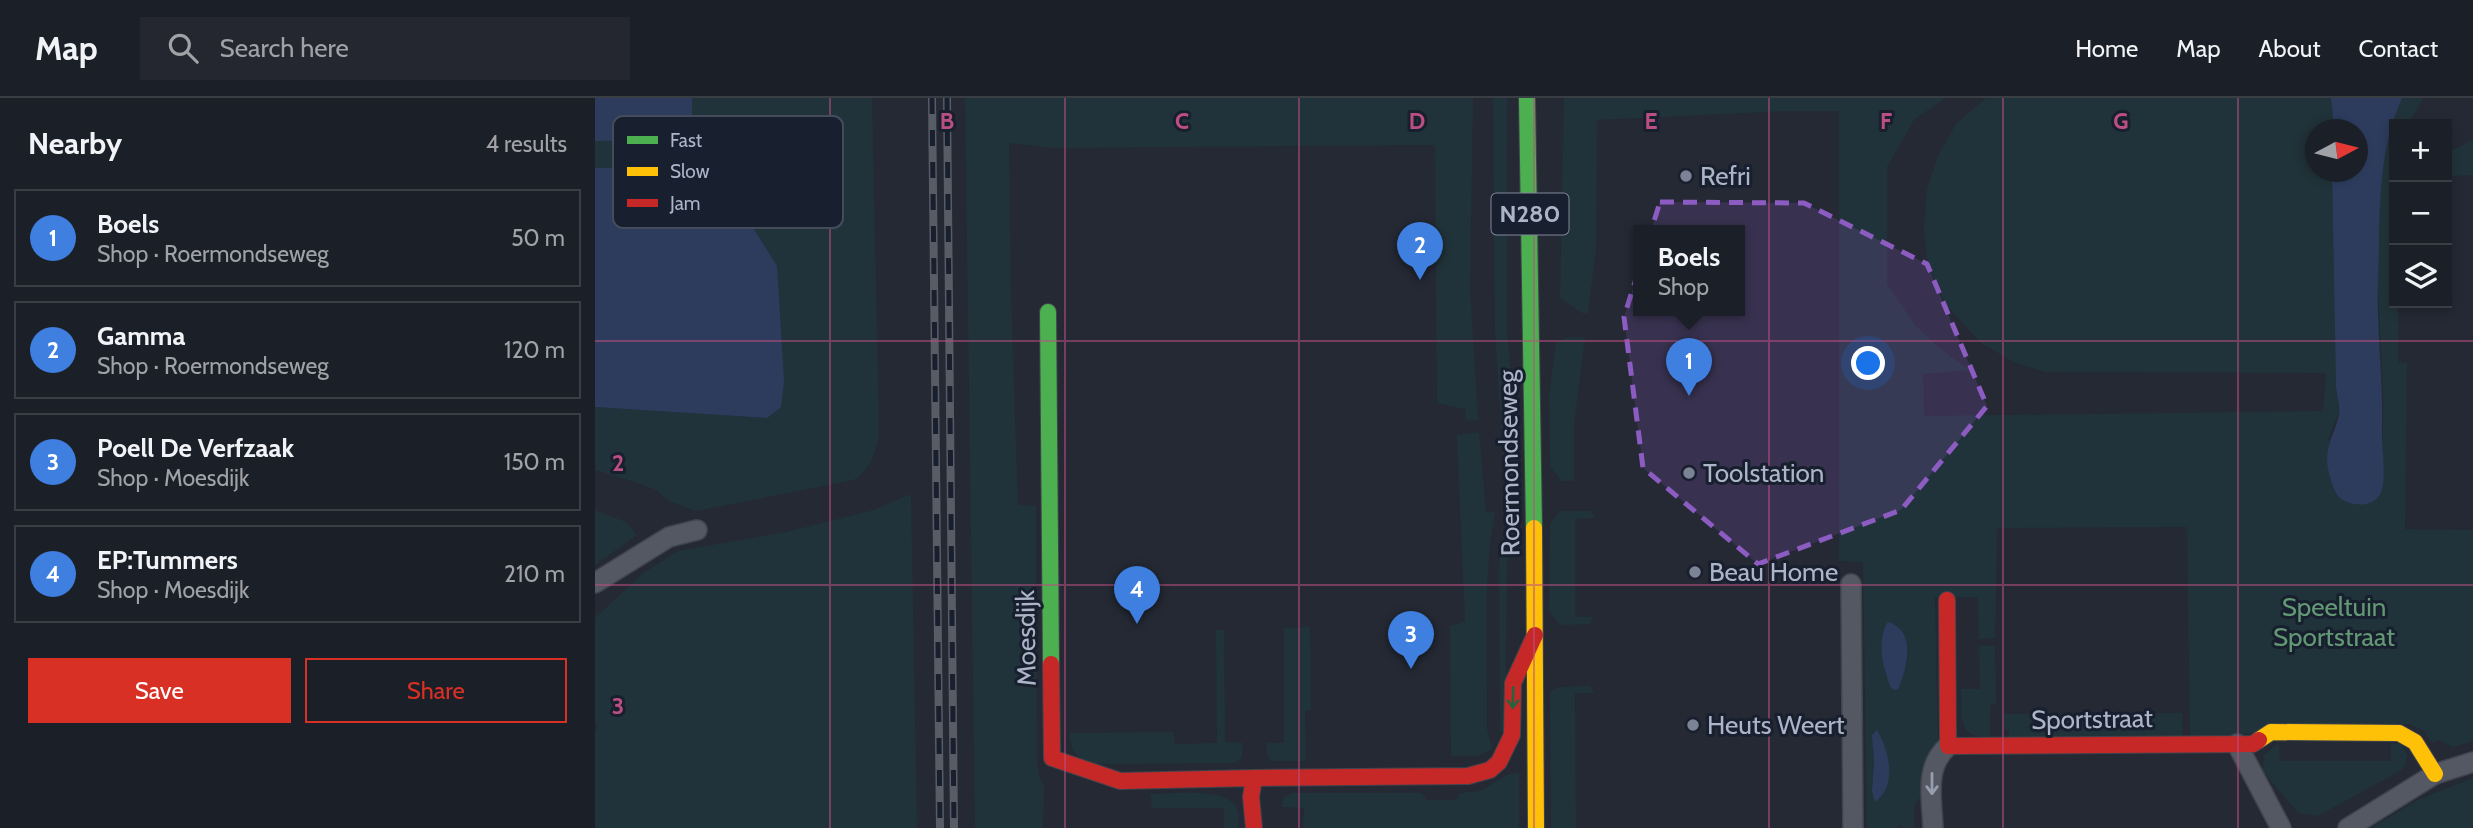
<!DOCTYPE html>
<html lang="en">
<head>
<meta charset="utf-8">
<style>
  :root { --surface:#1b1f27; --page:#24272f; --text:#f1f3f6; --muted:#a0a2a7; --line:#393d44; --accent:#d93025 }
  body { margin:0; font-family:Cabin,sans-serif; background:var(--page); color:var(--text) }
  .controls { position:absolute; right:21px; top:21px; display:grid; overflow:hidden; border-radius:0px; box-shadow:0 4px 10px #0003 }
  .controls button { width:63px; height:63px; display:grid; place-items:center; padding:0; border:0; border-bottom:2px solid var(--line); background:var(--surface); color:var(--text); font:35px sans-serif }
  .compass { position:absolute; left:1710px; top:21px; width:63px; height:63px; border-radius:50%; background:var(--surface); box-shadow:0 4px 10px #0003; rotate:83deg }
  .you { position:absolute; left:1274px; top:266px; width:24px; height:24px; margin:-18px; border:5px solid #fff; border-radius:50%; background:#1a73e8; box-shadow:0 0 0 10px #1a73e833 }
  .badge { display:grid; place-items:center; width:46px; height:46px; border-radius:50%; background:var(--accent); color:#fff; font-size:23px; font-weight:700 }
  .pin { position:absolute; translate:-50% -58px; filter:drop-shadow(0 2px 4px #0008) }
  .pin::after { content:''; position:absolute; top:37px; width:24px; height:21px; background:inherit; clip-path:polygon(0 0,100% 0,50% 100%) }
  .popup { position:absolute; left:1038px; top:127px; width:112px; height:91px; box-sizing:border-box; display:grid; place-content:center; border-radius:0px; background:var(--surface); filter:drop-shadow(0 2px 5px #0005); font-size:23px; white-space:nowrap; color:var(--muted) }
  .popup b { font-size:26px; color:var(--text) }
  .popup::after { content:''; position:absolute; left:50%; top:100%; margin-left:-14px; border:14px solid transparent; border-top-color:var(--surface) }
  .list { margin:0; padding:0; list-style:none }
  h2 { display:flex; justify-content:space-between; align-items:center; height:91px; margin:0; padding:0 28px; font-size:30px }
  h2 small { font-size:23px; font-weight:400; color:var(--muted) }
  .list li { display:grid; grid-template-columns:46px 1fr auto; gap:21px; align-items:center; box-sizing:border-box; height:98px; margin:0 14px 14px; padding:0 14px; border:2px solid var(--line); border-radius:0px }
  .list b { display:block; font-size:26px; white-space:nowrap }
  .list p { margin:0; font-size:23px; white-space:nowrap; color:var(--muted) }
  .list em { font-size:23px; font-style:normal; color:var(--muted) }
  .actions { display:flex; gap:14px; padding:21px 28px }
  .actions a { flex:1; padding:16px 0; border:2px solid var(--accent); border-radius:0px; text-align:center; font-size:24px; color:var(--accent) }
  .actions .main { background:var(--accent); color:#fff }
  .icon { flex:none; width:38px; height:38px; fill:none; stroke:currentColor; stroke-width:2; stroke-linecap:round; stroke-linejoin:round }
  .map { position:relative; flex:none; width:1878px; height:730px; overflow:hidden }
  header { display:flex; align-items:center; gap:42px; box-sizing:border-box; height:98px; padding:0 35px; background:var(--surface); border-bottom:2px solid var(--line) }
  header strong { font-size:33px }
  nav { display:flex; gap:38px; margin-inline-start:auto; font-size:24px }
  .search { width:490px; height:63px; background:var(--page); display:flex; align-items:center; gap:18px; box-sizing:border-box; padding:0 24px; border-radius:0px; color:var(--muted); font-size:26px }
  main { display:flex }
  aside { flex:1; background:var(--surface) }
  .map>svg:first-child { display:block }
  .green { fill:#21333a; fill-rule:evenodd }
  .water { fill:#2d3c5d }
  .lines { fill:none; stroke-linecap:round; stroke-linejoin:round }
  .street-casing { stroke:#40444d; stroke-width:22 }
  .fast-casing { stroke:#40444d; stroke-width:18 }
  .slow-casing { stroke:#40444d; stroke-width:18 }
  .jam-casing { stroke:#40444d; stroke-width:18 }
  .street { stroke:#545862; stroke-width:19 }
  .fast { stroke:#4caf50; stroke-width:16 }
  .slow { stroke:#ffc107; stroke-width:16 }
  .jam { stroke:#c62828; stroke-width:16 }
  .rail-casing { stroke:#585c65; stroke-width:8 }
  .rail { stroke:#181f2e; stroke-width:5; stroke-dasharray:16; stroke-linecap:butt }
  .oneway { stroke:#2f603d }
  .oneway2 { stroke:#969dae }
  .marked { fill:#8c5cc2; fill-opacity:0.2; stroke:#8c5cc2; stroke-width:5; stroke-dasharray:14 9; stroke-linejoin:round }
  .grid { fill:none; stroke:#ba4f81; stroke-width:2; stroke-opacity:0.55 }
  .poi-dot { fill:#7c8394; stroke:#181f2e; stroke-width:2.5 }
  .labels { text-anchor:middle; stroke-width:6; stroke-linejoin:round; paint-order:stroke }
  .shield { fill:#181f2e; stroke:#808799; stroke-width:2 }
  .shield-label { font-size:24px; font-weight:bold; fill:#acb4c7 }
  .poi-label { font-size:26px; fill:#acb4c7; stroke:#181f2e; text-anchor:start }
  .street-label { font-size:26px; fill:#acb4c7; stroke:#181f2e }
  .park-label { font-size:26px; fill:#629974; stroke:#181f2e }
  .key { fill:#181f2e; stroke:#444c5c; stroke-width:2 }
  .key-label { font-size:19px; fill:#acb4c7 }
  .grid-label { font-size:23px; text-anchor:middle; font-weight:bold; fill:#ba4f81; stroke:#181f2e; stroke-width:6; stroke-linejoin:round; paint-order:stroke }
</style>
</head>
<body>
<header>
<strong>Map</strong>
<div class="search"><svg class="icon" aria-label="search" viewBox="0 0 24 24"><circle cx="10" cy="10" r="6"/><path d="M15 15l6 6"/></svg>Search here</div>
<nav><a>Home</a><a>Map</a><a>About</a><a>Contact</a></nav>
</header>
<main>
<aside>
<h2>Nearby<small>4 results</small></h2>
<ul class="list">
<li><span class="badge" style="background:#3f7fe0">1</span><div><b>Boels</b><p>Shop · Roermondseweg</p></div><em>50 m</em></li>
<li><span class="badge" style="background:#3f7fe0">2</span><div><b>Gamma</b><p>Shop · Roermondseweg</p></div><em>120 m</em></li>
<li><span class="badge" style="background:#3f7fe0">3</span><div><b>Poell De Verfzaak</b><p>Shop · Moesdijk</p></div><em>150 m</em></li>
<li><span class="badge" style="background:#3f7fe0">4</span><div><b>EP:Tummers</b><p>Shop · Moesdijk</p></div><em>210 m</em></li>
</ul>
<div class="actions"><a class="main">Save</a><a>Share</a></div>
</aside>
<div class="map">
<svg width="1878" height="730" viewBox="0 0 1878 730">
  <rect width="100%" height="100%" fill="#242934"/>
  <g class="green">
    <path d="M97,0H277L284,337C279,359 277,369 259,382L101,413L74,403L61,392L40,384L0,372V309L171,320L86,68L0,70V43L97,42Z"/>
    <path d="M370,0H878L875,189L883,322L871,323L870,311L842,305L840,47L459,50L414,45L416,201L423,407L441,408L442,664L444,679L449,687L448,730H380Z"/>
    <path d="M898,0H912V233L925,383L924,403L912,466L910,633L905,634L904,466L912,418L900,235Z"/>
    <path d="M969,0H1350L1319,22L1292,69V186L1320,227L1343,249L1374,272L1328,276L1329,318L1728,313L1731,275L1450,274L1418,264L1385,244L1351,207L1332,165L1329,130L1332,92L1343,58L1361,26L1391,0H1736L1739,31L1720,32V74H1737L1741,289L1744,313L1733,342L1788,380C1786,351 1789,322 1788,293C1785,202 1770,86 1807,0H1828L1813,26H1799V205H1803V264L1812,265L1810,431L1878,432V643L1858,649L1843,642L1837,645L1829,633L1815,626L1595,639L1592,429L1402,430L1400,540L1384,541L1383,499H1340L1343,646L1328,672V696L1319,707V730H1308L1306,727L1302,730H1272L1268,464L1244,463V13H1191L1002,22L1001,150L993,215H987L965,200ZM1300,526C1317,546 1314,559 1307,583L1291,580C1286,553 1287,550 1300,526ZM1277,651L1293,684L1277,693L1279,664Z"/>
    <path d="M1876,43H1878V77L1855,78L1856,162H1852V58L1854,54Z"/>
    <path d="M990,239L979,327V383H966L955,367L954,297L961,244L970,240Z"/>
    <path d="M884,334L891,415L900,414C887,484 893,558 892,630L897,651L884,658H856L855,528L870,524L862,337Z"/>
    <path d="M316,396L322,730H0V633L3,628L0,626V520L47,476L83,453L191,434L279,412Z"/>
    <path d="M0,412L31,424L42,437L0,467Z"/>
    <path d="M965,413H996L1000,420L980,421V519H998L995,526L965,527L954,512L955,426Z"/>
    <path d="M715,529L716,612L710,613L711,663H677L672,658V645H689V530Z"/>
    <path d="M621,532H629L630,644L648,645L647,659L640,665L499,666C481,660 476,653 474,635L578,634L580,646L622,645Z"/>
    <path d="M1384,548H1400L1401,606L1395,607V640C1361,639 1367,618 1366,591H1385Z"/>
    <path d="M995,588L999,595H980L981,730H956L955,594L964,589Z"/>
    <path d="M1587,615V639L1414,640V632H1408V616Z"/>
    <path d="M1684,644L1685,663H1796V645L1807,647L1813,658L1808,671L1723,718L1703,715L1668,673L1669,657Z"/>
    <path d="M924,675V730H708L709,710L687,709L688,700L698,695H827L832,702H861L865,695L885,693L914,676Z"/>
    <path d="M1878,680V730H1776L1825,701Z"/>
    <path d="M555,696C577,696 635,687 643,713C645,718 643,725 644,730H629V710H557Z"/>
  </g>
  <g class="water">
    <path d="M0,0H97V42L0,43Z"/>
    <path d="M1736,0H1807C1787,45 1785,92 1784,140C1784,165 1782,190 1783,214C1784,253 1788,291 1787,331C1786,348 1792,379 1786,394C1780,410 1757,409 1745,400C1739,395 1735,380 1733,371C1729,347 1740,337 1744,316C1745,308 1742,298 1741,289L1737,74H1762V32L1739,31Z"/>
    <path d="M86,68L150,117L182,168L189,284L186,309L172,320L0,309V70Z"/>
    <path d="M1293,524C1322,532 1312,572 1303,591L1300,592L1296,590C1288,572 1281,541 1293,524Z"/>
    <path d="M1282,632C1294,653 1303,687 1280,704L1277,693L1279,664L1277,637Z"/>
  </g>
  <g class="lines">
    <g class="street-casing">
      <g id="street">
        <path d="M0,485L74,439L102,432"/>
        <path d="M1256,486L1258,730"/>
        <path d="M1642,646L1686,730"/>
        <path d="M1338,730C1337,701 1329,669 1353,648"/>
        <path d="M1753,730L1840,676L1878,664"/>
      </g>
    </g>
    <g class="fast-casing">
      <g id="fast">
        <path d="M932,0L939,430"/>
        <path d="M453,214L456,566"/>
      </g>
    </g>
    <g class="slow-casing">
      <g id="slow">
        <path d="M939,430L941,730"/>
        <path d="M1664,642L1676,634L1804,635L1820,644L1840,676"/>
      </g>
    </g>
    <g class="jam-casing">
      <g id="jam">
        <path d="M1352,502L1353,648L1658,646L1664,642"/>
        <path d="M456,566L457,660L525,683L659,680L656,699L659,730"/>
        <path d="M659,680L873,678L895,672L904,664L917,637L918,585L940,537"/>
      </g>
    </g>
    <use href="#street" class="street"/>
    <use href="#fast" class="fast"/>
    <use href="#slow" class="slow"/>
    <use href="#jam" class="jam"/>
    <g class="rail-casing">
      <g id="rail">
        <path d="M337,0L345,730"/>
        <path d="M352,0L359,730"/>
      </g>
    </g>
    <use href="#rail" class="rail"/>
  </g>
  <defs><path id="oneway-shaft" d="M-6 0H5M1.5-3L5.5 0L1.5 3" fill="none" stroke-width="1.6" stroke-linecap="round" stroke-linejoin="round" transform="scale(1.75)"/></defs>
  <use class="oneway" href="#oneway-shaft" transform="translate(918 600) rotate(91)"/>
  <use class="oneway2" href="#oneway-shaft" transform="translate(1337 686) rotate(90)"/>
  <path class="marked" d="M1065,104L1209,105L1332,166L1392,308L1306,412L1163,466L1048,370L1029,219Z"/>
  <path class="grid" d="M235,0V730M470,0V730M704,0V730M939,0V730M1174,0V730M1408,0V730M1643,0V730M0,243H1878M0,487H1878"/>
  <g class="poi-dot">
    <circle cx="1091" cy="78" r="7"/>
    <circle cx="1094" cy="375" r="7"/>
    <circle cx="1100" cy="474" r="7"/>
    <circle cx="1098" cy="627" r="7"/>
  </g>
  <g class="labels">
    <rect class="shield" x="896.5" y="95.5" width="77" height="41" rx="5"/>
    <g class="shield-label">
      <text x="935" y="124">N280</text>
    </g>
    <g class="poi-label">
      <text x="1105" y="87">Refri</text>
      <text x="1108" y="384">Toolstation</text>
      <text x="1114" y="483">Beau Home</text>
      <text x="1112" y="636">Heuts Weert</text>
    </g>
    <g class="street-label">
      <text transform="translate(914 365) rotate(-91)" y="9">Roermondseweg</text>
      <text transform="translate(431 540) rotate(-91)" y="9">Moesdijk</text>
      <text transform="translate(1497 621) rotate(-1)" y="9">Sportstraat</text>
    </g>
    <g class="park-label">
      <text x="1739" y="518">Speeltuin<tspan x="1739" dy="30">Sportstraat</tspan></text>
    </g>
  </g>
  <rect x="18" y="18" width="230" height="112" rx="10" class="key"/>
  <rect x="32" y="38" width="31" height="8" fill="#4caf50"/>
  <rect x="32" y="69" width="31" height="9" fill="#ffc107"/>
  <rect x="32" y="101" width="31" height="8" fill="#c62828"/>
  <g class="key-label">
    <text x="75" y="49">Fast</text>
    <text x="75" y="80">Slow</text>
    <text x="75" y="112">Jam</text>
  </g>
  <g class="grid-label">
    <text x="352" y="31">B</text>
    <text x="587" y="31">C</text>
    <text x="822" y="31">D</text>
    <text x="1056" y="31">E</text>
    <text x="1291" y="31">F</text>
    <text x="1526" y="31">G</text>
    <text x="23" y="373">2</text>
    <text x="23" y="616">3</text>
  </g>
</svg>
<div class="controls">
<button>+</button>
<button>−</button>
<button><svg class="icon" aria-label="layers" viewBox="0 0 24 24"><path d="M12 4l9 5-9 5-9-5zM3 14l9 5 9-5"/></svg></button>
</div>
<svg class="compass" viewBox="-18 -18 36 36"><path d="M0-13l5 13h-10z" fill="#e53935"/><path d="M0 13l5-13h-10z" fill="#a0a2a7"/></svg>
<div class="you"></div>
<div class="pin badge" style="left:1094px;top:298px;background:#3f7fe0">1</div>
<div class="popup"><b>Boels</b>Shop</div>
<div class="pin badge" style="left:825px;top:182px;background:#3f7fe0">2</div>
<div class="pin badge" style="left:816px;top:571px;background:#3f7fe0">3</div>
<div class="pin badge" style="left:542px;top:526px;background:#3f7fe0">4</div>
</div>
</main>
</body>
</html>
